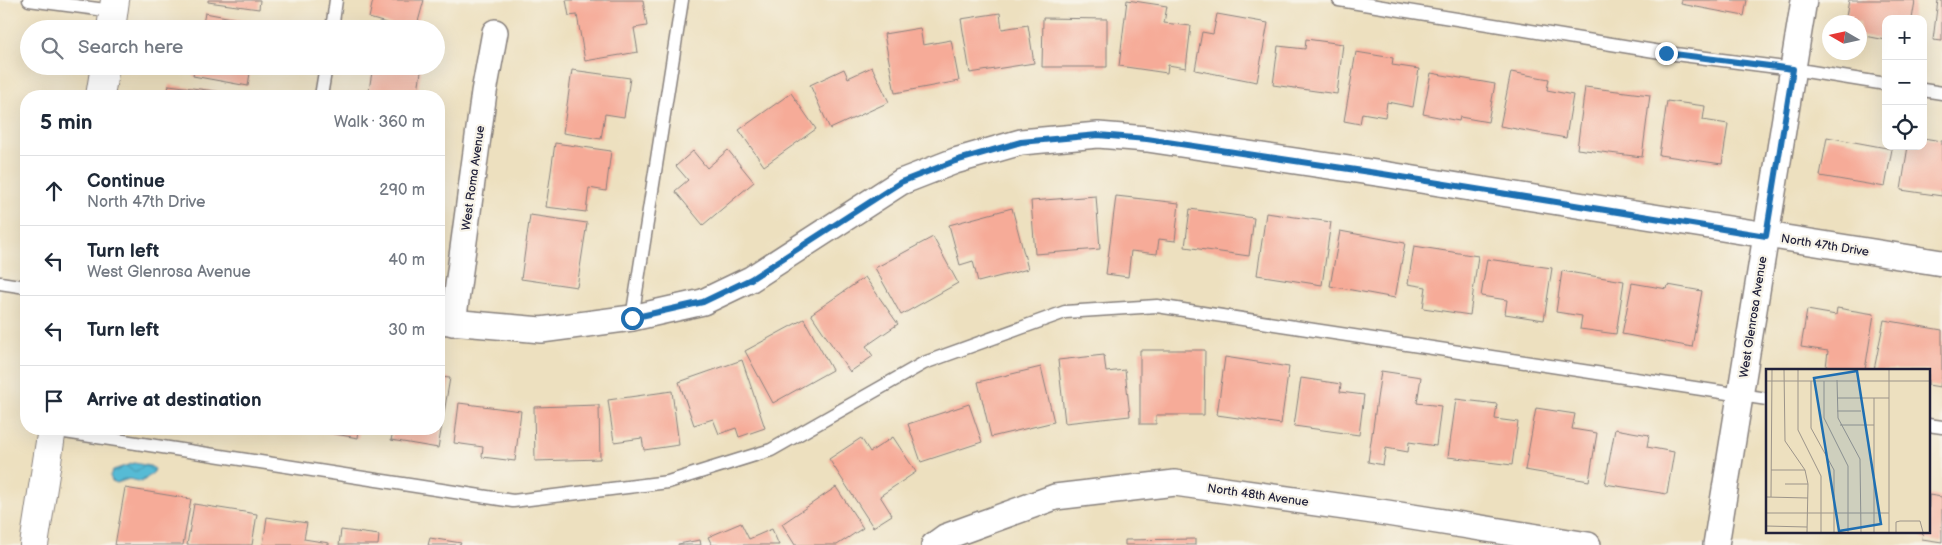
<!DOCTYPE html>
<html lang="en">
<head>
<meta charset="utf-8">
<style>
  :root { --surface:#fff; --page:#f2f2f3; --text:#1f2937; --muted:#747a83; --line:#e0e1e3 }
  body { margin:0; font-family:"Balsamiq Sans",sans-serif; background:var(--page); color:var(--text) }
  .controls { position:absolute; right:15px; top:15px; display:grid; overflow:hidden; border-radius:10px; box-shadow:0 5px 20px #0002 }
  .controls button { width:45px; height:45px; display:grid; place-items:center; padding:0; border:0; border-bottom:1px solid var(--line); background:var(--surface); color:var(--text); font:25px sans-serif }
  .compass { position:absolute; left:1822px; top:15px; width:45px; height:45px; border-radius:50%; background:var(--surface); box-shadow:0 5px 20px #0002; rotate:279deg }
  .stop { position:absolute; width:15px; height:15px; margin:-11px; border:4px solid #1f6fb2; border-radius:50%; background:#fff }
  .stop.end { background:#1f6fb2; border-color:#fff; box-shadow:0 1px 5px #0008 }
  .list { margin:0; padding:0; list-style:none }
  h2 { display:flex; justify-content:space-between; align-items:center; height:65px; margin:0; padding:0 20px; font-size:21px }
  h2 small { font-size:16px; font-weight:400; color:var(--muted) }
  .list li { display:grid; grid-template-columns:32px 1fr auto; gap:15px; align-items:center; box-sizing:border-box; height:70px; padding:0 20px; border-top:1px solid var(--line) }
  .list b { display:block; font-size:19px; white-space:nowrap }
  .list p { margin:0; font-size:16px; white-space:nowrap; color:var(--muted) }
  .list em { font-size:16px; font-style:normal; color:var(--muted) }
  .icon { flex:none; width:28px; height:28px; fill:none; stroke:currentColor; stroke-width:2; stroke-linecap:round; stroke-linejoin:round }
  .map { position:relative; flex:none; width:1942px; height:545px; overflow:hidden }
  .search { position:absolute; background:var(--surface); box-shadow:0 5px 20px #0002; left:20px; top:20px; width:425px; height:55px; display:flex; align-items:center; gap:12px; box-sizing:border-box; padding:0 18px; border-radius:28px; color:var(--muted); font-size:19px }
  .panel { position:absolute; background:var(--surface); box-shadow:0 5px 20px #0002; left:20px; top:90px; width:425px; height:345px; border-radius:20px }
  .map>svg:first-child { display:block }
  .water { fill:url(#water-waves); stroke:#3c6e88 }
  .building { fill:#f6ab98 }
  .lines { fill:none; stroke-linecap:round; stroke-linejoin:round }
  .service-casing { stroke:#88817d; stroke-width:15 }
  .minor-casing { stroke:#88817d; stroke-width:28 }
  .tertiary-casing { stroke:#88817d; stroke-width:30 }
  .service { stroke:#fff; stroke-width:12 }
  .minor { stroke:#fff; stroke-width:25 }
  .tertiary { stroke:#fff; stroke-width:28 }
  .route { stroke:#1f6fb2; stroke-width:6 }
  .labels { text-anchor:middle; stroke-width:4.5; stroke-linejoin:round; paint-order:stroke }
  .street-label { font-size:12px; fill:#22223b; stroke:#f7f3e8 }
  .inset-road { fill:none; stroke:#9c948a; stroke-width:1 }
  .view { fill:#1f6fb2; fill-opacity:0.15; stroke:#1f6fb2; stroke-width:2.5 }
  .inset-edge { fill:none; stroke:#22223b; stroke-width:2.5 }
</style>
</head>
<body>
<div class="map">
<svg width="1942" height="545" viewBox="0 0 1942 545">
  <defs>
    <pattern id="water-waves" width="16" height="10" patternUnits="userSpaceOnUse" patternTransform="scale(1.25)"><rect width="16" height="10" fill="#57bbd5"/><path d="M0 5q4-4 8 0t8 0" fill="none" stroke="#4898ae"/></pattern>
  </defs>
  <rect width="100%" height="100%" fill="#f7f3e8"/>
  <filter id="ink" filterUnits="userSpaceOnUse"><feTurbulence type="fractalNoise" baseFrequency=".02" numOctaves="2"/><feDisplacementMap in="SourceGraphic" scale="10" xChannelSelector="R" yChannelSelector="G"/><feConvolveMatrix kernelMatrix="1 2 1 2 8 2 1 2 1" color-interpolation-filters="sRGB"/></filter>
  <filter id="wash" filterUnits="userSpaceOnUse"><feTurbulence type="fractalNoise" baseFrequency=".0096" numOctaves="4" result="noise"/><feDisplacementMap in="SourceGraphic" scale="20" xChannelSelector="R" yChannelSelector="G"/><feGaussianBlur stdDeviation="1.12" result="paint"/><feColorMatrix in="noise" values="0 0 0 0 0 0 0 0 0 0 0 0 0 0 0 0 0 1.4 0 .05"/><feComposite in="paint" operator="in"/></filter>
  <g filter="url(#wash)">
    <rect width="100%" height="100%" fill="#ede0bf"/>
    <path class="water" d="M134,463L150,466L155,469L154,472L142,482L129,479L117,483L112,481L110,476L113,470Z"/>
    <g id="blocks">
      <g class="building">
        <path d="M208,0H260L259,9L208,2Z"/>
        <path d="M373,0H424L416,29H407L369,18Z"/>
        <path d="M566,0H643L647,26L634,28L638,52L585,61L577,15L569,16Z"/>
        <path d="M1127,0L1167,6L1164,23L1191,26L1186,68L1168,65L1167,73L1119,66Z"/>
        <path d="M1682,0H1747L1744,16L1681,4Z"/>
        <path d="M1849,0H1912L1915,1L1912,19H1886V40L1860,35V22H1845Z"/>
        <path d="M1938,0H1942V41L1933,40Z"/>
        <path d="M205,13L259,23L258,29H202Z"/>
        <path d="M1000,13L1002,29L1028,25L1034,63L970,73L961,19Z"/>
        <path d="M1217,14L1268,23L1257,82L1195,70L1202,32L1213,34Z"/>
        <path d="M1043,18L1107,19V67H1042Z"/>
        <path d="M920,28L923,45L951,40L959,81L895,93L884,34Z"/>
        <path d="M1306,39L1343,44L1337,94L1273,85L1278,46L1305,49Z"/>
        <path d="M1356,52L1393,58L1392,65L1419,69L1413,107L1387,102L1385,117L1362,113L1360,124L1344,121Z"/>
        <path d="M195,66H251L248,86L193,76Z"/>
        <path d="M373,66H422L417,96H368Z"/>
        <path d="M872,67L889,102L830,129L810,85L844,69L848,78Z"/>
        <path d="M572,70L630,78L624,117L605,114L601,139L563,133Z"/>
        <path d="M1511,72L1549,79L1547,90L1573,95L1566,138L1500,126Z"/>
        <path d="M1431,73L1495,84L1488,122L1460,117L1459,121L1423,114Z"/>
        <path d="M169,85L230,93V96H167Z"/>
        <path d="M1585,87L1650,95L1642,157L1577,149Z"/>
        <path d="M791,93L816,129L764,166L739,130Z"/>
        <path d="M1667,101L1705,106L1703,120L1728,124L1722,164L1659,155Z"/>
        <path d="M1827,137L1892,149L1885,187L1820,176Z"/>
        <path d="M1923,138L1942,141V196L1901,190L1908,146H1923Z"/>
        <path d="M555,143L611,151L606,191L589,188L586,212L546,207Z"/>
        <path d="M728,150L754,182L703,225L675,191L688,180L676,166L693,151L707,168Z"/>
        <path d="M1096,196L1100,249L1035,254L1031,201Z"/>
        <path d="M1116,196L1179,203L1175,241L1159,239L1157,254L1131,251L1128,277L1106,274Z"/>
        <path d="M1012,208L1028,269L978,282L973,261L960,265L949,225Z"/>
        <path d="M1190,209L1254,218L1249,256L1185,247Z"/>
        <path d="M1266,213L1331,222L1322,285L1257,275Z"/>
        <path d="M530,215L587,223L577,287L521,279Z"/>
        <path d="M1340,231L1405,243L1395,298L1330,286Z"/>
        <path d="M933,237L958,283L901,315L875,268Z"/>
        <path d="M1414,246L1478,256L1470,315L1423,308L1426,287L1408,284Z"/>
        <path d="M1487,259L1552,268L1544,320L1505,314L1507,300L1481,296Z"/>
        <path d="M1562,271L1624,281L1616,334L1580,329L1582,316L1556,312Z"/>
        <path d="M865,277L898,324L866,346L873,356L850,372L811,314Z"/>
        <path d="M1632,283L1667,289L1668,285L1702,291L1692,347L1622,334Z"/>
        <path d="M1837,308L1874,314L1865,370H1842L1826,367L1828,351L1801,347L1807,310L1836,315Z"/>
        <path d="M804,319L832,370L773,403L745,351Z"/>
        <path d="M1884,320L1942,330V376L1940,387L1928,385V370H1874Z"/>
        <path d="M1140,350H1205L1204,415H1156V424H1140Z"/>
        <path d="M1104,355L1106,372L1125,370L1130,416L1065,423L1058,360Z"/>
        <path d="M1225,357L1289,367L1281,424L1217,415Z"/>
        <path d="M742,360L765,428L739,437L736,428L719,434L713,419L694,425L679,382Z"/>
        <path d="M1041,367L1054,422L991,437L978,382Z"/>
        <path d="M1381,371L1421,377L1417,403L1441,406L1436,446L1409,442L1408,452L1386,448L1383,465L1368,462Z"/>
        <path d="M439,377L450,378L438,448L391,440L393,432L380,430L439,429Z"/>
        <path d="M1301,378L1341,384L1340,392L1364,395L1359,435L1294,426Z"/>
        <path d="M672,391L679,445L644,450L642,438L614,442L608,400Z"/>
        <path d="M1456,399L1497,404L1495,419L1518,422L1512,465L1448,457Z"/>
        <path d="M459,403L521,411L515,461L482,457L483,447L454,443Z"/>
        <path d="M969,404L982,442L921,462L908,424Z"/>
        <path d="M599,405L600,459L535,461L534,407Z"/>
        <path d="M1536,408L1575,414L1572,429L1597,433L1589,481L1525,470Z"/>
        <path d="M306,429H359L358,438Z"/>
        <path d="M1615,429L1649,435L1647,447L1674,452L1667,494L1605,484Z"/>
        <path d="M893,437L916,472L880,496L892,515L873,527L829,459L861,438L870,452Z"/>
        <path d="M836,487L863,528L837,545H795L782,524Z"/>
        <path d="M125,488L191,499L183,545H115Z"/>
        <path d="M1929,495L1942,497V542L1922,539L1923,531H1928Z"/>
        <path d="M194,504L257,514L252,545H187Z"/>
        <path d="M267,517L307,523L304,539L329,543V545H263Z"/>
        <path d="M741,523L749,539L772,529L779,545H712L708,537Z"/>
        <path d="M341,530L379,535L378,545H339Z"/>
        <path d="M430,538L461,543L460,545H428Z"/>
        <path d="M1195,539V545H1125V540Z"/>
        <path d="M700,540L701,545H678V544Z"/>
      </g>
    </g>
  </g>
  <g filter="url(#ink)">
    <use href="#blocks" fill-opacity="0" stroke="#88817d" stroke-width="1"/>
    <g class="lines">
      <g class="service-casing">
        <g id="service">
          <path d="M29,0L113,11"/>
          <path d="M1339,0L1667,53L1793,69L1886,84"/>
          <path d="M332,29L336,0"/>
          <path d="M1923,90L1942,93"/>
          <path d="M321,96L326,66"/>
          <path d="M0,283L26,287"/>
          <path d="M632,318L682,0"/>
          <path d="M1928,425L1942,427"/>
          <path d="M52,430L513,501L668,482L771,450L924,363L1065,312L1157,306L1767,399"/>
        </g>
      </g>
      <g class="minor-casing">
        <g id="minor">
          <path d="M439,321L541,330L632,318L703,302L751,279L901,182L955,161L1021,142L1098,135L1147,139L1383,174L1942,263"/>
          <path d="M453,323L484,92L495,32"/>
          <path d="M934,545L945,537L1055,497L1175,483L1387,513L1588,545"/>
          <path d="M1716,545L1804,0"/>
        </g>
      </g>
      <g class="tertiary-casing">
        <g id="tertiary">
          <path d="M111,29L115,0"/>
          <path d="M100,96L105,66"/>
          <path d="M34,545L52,429"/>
        </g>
      </g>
      <use href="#service" class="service"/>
      <use href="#minor" class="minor"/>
      <use href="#tertiary" class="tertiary"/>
    </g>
  </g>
  <g class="lines" filter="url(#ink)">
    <path class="route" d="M632,318L703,302L751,279L901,182L955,161L1021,142L1098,135L1147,139L1383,174L1766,236L1793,69L1666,53"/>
  </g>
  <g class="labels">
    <g class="street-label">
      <text transform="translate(473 178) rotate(-82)" y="4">West Roma Avenue</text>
      <text transform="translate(1825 245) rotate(9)" y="4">North 47th Drive</text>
      <text transform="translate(1753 317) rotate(-81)" y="4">West Glenrosa Avenue</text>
      <text transform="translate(1258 495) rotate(8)" y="4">North 48th Avenue</text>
    </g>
  </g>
  <g transform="translate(1766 369)">
    <rect width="164" height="164" fill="#ede0bf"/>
    <path class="inset-road" d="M18,0L19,72L39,101L42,115L41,163M32,0V61L55,107V163M71,11L72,49L94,90L95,163M0,12H164M45,12V59L68,101V163M58,12V49L82,97V163M71,29H123M108,29V163M71,42H95M74,56H108M5,101H39M19,115H42M0,128L42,129M5,128L6,0M0,144H123M0,157L41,158M123,163V0M130,163V153L134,152H154L157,163"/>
    <path class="view" d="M91,2L115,155L73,162L48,9Z"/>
    <rect width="164" height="164" class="inset-edge"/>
  </g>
</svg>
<div class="controls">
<button>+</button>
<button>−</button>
<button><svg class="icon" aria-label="locate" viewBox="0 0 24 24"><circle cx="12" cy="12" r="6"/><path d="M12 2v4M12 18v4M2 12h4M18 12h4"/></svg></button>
</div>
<svg class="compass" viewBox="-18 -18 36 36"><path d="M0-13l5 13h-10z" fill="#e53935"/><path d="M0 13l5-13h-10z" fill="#747a83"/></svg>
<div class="stop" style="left:632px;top:318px"></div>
<div class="stop end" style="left:1666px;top:53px"></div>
<div class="search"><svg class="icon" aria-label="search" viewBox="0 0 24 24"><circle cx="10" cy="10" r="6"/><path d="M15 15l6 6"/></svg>Search here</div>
<section class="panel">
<h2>5 min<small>Walk · 360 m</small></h2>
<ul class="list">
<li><svg class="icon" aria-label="ahead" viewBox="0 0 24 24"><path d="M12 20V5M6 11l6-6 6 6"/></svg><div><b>Continue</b><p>North 47th Drive</p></div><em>290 m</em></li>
<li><svg class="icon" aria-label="left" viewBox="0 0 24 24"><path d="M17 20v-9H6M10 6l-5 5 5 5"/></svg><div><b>Turn left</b><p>West Glenrosa Avenue</p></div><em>40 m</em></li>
<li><svg class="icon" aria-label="left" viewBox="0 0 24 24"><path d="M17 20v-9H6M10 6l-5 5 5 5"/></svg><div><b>Turn left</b></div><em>30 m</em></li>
<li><svg class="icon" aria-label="arrive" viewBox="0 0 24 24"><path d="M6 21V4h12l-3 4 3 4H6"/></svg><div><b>Arrive at destination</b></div></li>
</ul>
</section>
</div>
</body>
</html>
